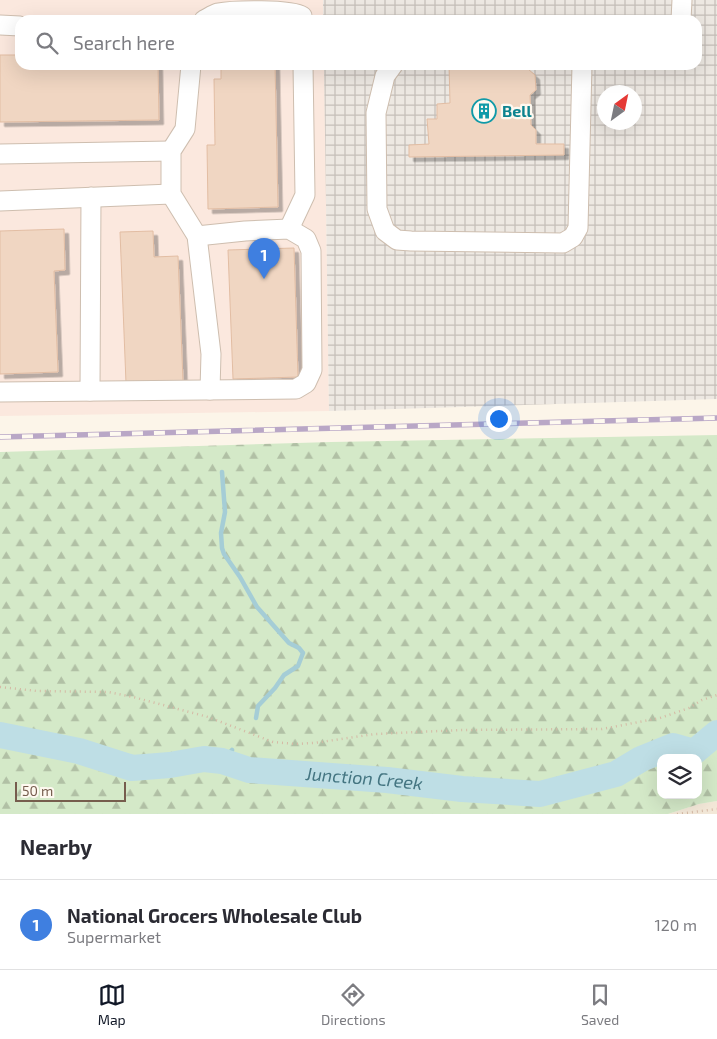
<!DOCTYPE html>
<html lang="en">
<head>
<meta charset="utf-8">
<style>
  :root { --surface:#fff; --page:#f2f2f3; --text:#2b2b33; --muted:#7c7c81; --line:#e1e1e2; --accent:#111827 }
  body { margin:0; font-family:"Exo 2",sans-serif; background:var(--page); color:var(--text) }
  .controls { position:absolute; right:15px; bottom:15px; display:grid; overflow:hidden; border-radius:10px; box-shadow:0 5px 20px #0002 }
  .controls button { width:45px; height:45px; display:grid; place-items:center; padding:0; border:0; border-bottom:1px solid var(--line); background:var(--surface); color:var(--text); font:25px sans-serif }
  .compass { position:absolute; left:597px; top:85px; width:45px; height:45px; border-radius:50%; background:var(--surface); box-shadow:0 5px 20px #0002; rotate:33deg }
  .scale { position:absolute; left:15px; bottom:12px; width:111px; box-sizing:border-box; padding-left:5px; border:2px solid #765d4d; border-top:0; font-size:14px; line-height:18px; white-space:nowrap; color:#765d4d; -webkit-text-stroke:4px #fef9f0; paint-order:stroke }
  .you { position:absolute; left:498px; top:418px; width:18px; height:18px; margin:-12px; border:4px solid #fff; border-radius:50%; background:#1a73e8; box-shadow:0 0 0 8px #1a73e833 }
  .badge { display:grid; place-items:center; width:32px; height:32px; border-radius:50%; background:var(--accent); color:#fff; font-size:16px; font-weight:700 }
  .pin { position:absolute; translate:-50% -41px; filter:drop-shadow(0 1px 2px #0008) }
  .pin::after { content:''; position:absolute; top:26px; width:18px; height:15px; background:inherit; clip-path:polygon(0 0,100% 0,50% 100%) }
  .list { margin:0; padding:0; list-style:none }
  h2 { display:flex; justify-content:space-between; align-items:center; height:65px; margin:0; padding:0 20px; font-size:21px }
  h2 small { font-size:16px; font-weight:400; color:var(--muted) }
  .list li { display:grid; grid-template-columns:32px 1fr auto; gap:15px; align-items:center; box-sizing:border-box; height:90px; padding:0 20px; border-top:1px solid var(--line) }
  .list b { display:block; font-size:19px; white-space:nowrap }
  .list p { margin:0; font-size:16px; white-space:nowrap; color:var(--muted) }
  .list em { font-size:16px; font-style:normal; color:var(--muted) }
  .icon { flex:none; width:28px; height:28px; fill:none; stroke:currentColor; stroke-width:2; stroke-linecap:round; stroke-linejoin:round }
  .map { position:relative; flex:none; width:717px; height:814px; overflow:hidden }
  .search { position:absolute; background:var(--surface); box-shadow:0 5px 20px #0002; left:15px; right:15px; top:15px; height:55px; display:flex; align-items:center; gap:12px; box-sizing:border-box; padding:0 18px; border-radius:15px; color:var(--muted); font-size:19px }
  .sheet { height:155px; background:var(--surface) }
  nav { display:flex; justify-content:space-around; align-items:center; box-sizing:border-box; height:70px; border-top:1px solid var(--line); background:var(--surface); font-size:14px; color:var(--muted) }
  nav a { display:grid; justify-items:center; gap:2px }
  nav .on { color:var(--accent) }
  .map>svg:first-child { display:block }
  .residential { fill:#f3e8d8 }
  .commercial { fill:#fbe8de }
  .industrial { fill:url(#industrial-grid); fill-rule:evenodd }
  .forest { fill:url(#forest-firs); fill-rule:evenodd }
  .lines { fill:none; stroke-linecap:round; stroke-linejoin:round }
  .stream { stroke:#a5cdd6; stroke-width:4.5 }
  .river { stroke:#bedee5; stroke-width:26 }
  .building { fill:#f0d6c2; stroke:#e2bda3; filter:url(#shadow) }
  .minor-casing { stroke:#cebeaf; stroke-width:21 }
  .path { stroke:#d5b9a5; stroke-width:2.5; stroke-dasharray:1 4; stroke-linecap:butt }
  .minor { stroke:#fff; stroke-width:19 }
  .rail-casing { stroke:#b9a7c6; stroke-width:5.5 }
  .rail { stroke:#fef9f0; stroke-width:4; stroke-dasharray:11; stroke-linecap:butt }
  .labels { text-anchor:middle; stroke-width:4.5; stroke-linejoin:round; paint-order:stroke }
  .culture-label { font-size:16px; font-weight:bold; fill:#0d838f; stroke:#fef9f0; text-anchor:start }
  .water-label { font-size:18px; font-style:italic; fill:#447581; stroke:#fef9f0 }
</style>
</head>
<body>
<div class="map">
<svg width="717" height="814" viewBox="0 0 717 814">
  <defs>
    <pattern id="industrial-grid" width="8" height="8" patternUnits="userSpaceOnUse" patternTransform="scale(1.25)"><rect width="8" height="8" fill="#ede8e2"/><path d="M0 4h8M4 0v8" fill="none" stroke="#c5bfb9"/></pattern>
    <pattern id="forest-firs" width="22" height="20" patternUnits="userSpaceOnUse" patternTransform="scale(1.25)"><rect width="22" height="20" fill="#d4e9c8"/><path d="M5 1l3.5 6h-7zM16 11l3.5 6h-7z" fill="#b1c0a5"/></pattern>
    <filter id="shadow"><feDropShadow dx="4.5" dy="4.5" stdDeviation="0" flood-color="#0004"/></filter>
  </defs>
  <rect width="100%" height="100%" fill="#fcf5e9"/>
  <path class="residential" d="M717,801V814H668L699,804Z"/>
  <path class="commercial" d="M0,0H323V20H20V65H324L329,411L0,416Z"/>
  <path class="industrial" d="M323,0H717V399L329,411L324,65H697V20H323ZM604,92H634V122H604Z"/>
  <path class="forest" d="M717,435V801L699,804L668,814H0V452L331,442ZM661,758H698V795H661Z"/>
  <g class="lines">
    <g class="stream">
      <path d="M222,472L225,512L221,533L222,548L224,554L240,577L257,607L289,643L299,648L303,653L298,666L284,675L275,688L258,706L256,718"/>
      <path d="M222,761L232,750"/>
    </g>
    <path class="river" id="s1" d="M0,735L79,751L132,768L170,765L204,759L222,761L249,770L387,780L462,789L540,794L616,774L641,759L673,746L694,752L717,733"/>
  </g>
  <g class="building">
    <path d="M0,55H20V65H158L159,120L0,122Z"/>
    <path d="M221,65H275L278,207L208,209L207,145H215L214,79H221Z"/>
    <path d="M449,65H480L484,69H528L535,75L536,90L530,95L531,125L536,130V144H564V155L409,157V145L429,144L427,119H437V104L450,103Z"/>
    <path d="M64,229L65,270L54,271L58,372L0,374V231Z"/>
    <path d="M153,231L154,257L178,256L183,381L126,383L120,232Z"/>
    <path d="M294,248L298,377L233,379L228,250Z"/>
  </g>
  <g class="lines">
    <g class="minor-casing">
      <g id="minor">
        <path d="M204,20C208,18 214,14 218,13C233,10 291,9 302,16V20"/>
        <path d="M681,20L682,0"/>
        <path d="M0,25L20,26"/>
        <path d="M191,65L185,129L171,151V194L197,236L211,354L210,390"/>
        <path d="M393,65L385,76L376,113L377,209L385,231L397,240L411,241L563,243L573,237L578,228L582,65"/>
        <path d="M0,154L171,151"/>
        <path d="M0,201L171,194"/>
        <path d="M289,229L305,195L303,65"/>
        <path d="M90,391L91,197"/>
        <path d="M0,392L296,389L306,383L312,370L311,251L306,239L289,229L245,231L197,236"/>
      </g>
    </g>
    <g class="path">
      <path d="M0,687L37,691L108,692L133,697L208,717L273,742L295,744L314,743L375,734L461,730L602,729L660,718L689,708L702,700L717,695"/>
      <path d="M677,814L717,809"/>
    </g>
    <use href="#minor" class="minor"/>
    <g class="rail-casing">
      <path id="rail" d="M0,437L717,418"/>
    </g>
    <use href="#rail" class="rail"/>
  </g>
  <defs>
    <g id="building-ring" transform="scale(1.25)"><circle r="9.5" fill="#fef9f0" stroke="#0f9aa8" stroke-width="1.5"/><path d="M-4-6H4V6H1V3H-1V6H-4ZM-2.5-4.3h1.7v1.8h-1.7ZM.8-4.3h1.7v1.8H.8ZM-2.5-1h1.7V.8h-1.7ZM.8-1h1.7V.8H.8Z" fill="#0f9aa8"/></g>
  </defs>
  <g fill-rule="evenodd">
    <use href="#building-ring" x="484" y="111"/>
  </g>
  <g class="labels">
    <g class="culture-label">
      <text x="502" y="117">Bell</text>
    </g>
    <g class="water-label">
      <text dy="6" stroke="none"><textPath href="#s1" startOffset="371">Junction Creek</textPath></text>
    </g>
  </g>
</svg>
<div class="controls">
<button><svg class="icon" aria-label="layers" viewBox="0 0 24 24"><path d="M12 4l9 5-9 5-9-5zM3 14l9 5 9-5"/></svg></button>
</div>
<svg class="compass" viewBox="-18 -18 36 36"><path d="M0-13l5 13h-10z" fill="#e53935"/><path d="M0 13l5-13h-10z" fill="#7c7c81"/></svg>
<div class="scale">50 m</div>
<div class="you"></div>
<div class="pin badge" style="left:264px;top:279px;background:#3f7fe0">1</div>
<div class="search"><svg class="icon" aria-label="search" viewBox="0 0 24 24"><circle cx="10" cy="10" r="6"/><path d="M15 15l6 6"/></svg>Search here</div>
</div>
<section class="sheet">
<h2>Nearby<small></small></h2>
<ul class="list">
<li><span class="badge" style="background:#3f7fe0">1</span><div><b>National Grocers Wholesale Club</b><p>Supermarket</p></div><em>120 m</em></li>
</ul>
</section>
<nav>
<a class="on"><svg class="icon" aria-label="map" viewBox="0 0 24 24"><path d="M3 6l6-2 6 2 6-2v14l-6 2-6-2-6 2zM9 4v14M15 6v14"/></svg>Map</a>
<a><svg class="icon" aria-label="directions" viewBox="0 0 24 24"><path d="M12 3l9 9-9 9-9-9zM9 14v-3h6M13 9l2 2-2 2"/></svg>Directions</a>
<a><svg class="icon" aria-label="saved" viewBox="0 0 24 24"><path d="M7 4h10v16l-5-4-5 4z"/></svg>Saved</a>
</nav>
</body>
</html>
